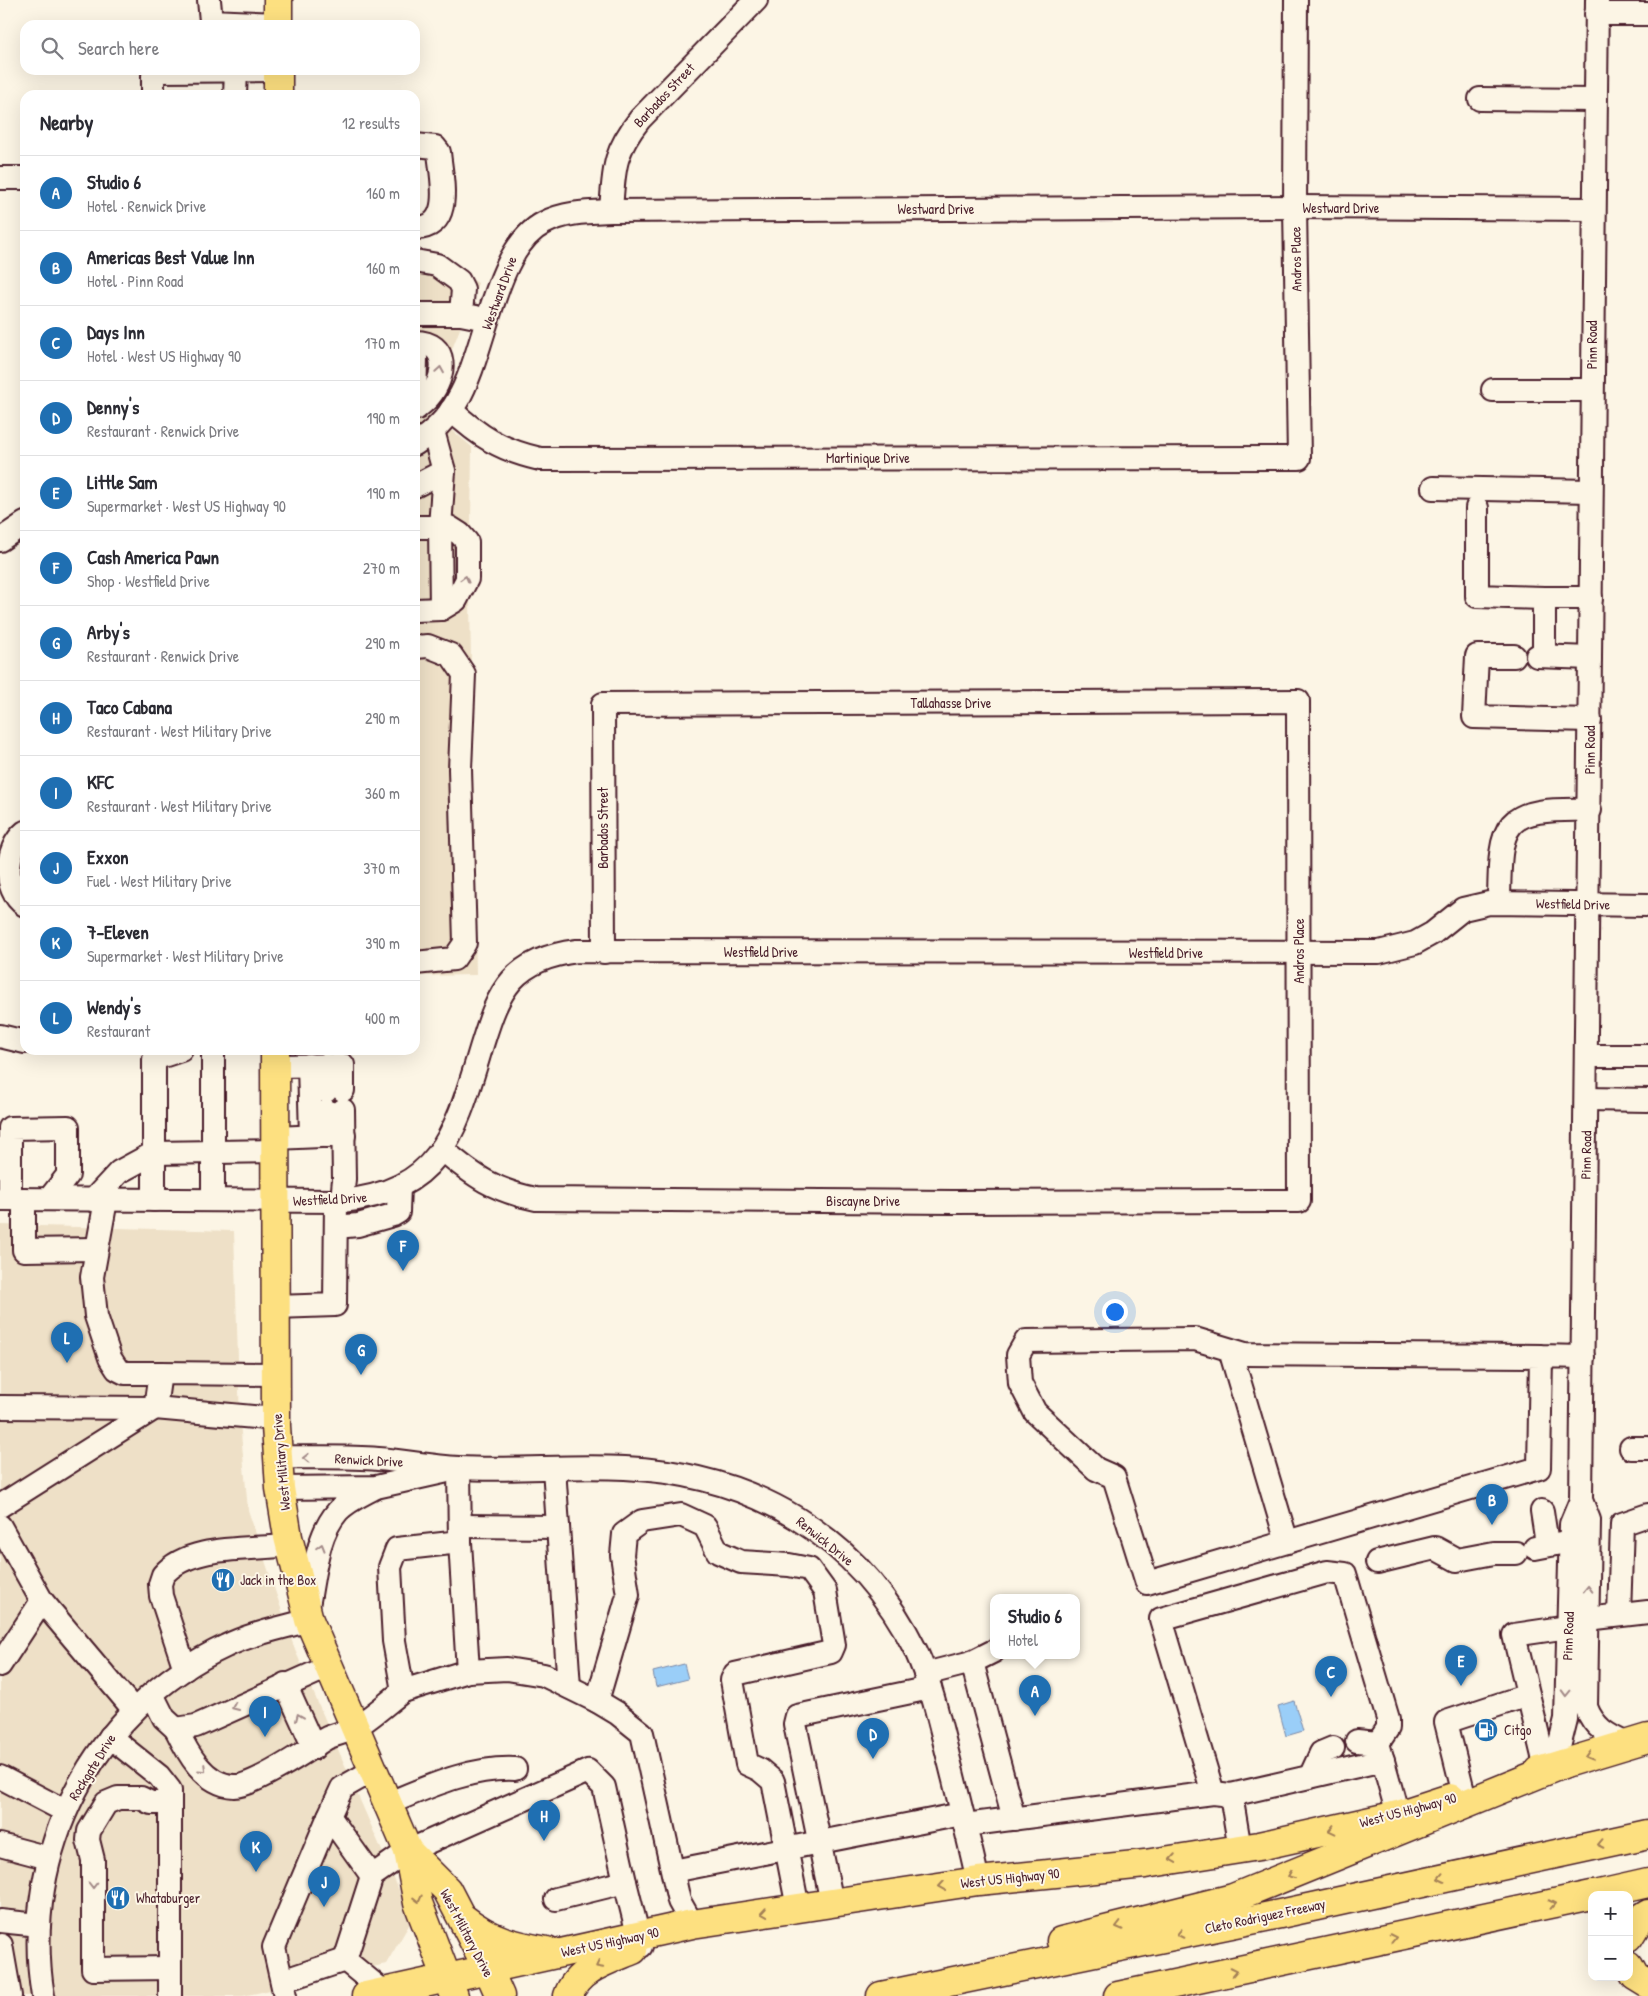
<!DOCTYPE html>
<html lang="en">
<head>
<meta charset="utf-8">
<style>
  :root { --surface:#fff; --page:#f2f2f3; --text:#2b2b33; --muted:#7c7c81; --line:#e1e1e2; --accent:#1f6fb2 }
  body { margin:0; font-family:"Patrick Hand",sans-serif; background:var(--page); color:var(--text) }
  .controls { position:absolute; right:15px; bottom:15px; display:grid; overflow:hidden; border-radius:10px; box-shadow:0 5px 20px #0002 }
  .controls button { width:45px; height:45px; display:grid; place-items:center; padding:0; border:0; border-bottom:1px solid var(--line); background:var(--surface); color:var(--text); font:25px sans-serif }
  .you { position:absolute; left:1114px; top:1311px; width:18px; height:18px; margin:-12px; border:4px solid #fff; border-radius:50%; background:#1a73e8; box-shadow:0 0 0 8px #1a73e833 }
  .badge { display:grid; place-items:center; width:32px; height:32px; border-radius:50%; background:var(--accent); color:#fff; font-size:16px; font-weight:700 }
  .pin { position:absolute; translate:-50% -41px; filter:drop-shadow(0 1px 2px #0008) }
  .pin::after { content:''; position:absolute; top:26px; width:18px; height:15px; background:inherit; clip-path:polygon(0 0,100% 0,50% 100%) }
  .popup { position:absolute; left:990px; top:1594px; width:90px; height:65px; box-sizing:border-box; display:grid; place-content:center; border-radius:10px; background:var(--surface); filter:drop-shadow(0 1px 4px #0005); font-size:16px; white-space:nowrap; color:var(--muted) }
  .popup b { font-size:19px; color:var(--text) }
  .popup::after { content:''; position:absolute; left:50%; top:100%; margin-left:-10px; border:10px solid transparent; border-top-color:var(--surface) }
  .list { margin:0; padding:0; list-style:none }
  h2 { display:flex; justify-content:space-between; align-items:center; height:65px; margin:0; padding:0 20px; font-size:21px }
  h2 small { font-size:16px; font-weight:400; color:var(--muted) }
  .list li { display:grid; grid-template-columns:32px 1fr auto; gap:15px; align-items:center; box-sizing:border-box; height:75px; padding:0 20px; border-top:1px solid var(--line) }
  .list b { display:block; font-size:19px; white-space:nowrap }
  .list p { margin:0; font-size:16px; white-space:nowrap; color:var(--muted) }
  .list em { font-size:16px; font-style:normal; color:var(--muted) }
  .icon { flex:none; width:28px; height:28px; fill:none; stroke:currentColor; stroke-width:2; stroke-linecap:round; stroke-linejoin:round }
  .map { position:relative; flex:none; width:1648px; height:1996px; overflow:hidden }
  .search { position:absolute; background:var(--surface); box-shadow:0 5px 20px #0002; left:20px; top:20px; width:400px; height:55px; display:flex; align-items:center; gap:12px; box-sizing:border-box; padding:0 18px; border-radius:15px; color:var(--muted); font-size:19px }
  .panel { position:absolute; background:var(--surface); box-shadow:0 5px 20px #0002; left:20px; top:90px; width:400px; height:965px; border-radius:15px }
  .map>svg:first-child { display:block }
  .built { fill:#eee0c7 }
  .water { fill:#9acef8; stroke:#7a88a6 }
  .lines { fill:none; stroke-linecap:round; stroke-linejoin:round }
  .minor-casing { stroke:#4a1f2b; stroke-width:26 }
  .major-casing { stroke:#4a1f2b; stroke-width:31 }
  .highway-casing { stroke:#4a1f2b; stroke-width:31 }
  .minor { stroke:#fcf5e5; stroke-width:22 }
  .major { stroke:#fde080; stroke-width:28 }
  .highway { stroke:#fde080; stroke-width:28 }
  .oneway { stroke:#a38a88 }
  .oneway2 { stroke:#a48056 }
  .labels { text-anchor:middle; stroke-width:4; stroke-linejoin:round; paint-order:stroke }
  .street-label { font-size:14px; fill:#4a1f2b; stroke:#fcf5e5 }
  .poi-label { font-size:14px; fill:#4a1f2b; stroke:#fcf5e5; text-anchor:start }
</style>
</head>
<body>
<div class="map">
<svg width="1648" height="1996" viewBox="0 0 1648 1996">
  <rect width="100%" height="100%" fill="#fcf5e5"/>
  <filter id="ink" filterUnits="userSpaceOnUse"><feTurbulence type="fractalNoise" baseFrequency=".02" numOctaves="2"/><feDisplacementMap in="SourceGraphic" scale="10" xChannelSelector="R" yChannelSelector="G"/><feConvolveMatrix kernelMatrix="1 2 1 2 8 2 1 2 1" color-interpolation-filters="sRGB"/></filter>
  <g filter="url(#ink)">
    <g class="built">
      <path d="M415,256H435L478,283L428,410L472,447L470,599L476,975L415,976Z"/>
      <path d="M0,1225L234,1231L240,1422L248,1510L295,1650L412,1920L386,1964L243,1996H0Z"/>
    </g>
    <g class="water">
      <path d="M684,1664L688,1679L656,1687L653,1672Z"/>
      <path d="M1294,1701L1303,1731L1286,1736L1278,1706Z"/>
    </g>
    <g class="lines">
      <g class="minor-casing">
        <g id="minor">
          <path d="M209,0L211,21L278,24"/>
          <path d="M1596,14H1648"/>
          <path d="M153,95V76L158,71L278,70"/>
          <path d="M235,95L236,71"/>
          <path d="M1480,99L1594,100"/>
          <path d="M415,145L435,147L439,152C441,177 455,228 415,228"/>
          <path d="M0,178H25"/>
          <path d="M611,211C614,169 613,153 640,119L756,0"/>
          <path d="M415,261L437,265L459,281L463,289L461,314"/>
          <path d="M415,314H461L476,317"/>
          <path d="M415,342C450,342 446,377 429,397C426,401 421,404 417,408"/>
          <path d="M1493,390H1592"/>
          <path d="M415,408L416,357"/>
          <path d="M451,410C480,437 501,450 540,459L1299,458L1295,207L1296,0"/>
          <path d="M433,431L444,471L440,527L441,609"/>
          <path d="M415,444C432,433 447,419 457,401C486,353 494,248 544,223C565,212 588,212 611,211L1295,207L1593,209"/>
          <path d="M415,486L444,471"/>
          <path d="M1433,488L1591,491"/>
          <path d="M1477,508V596L1544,598V656"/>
          <path d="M415,527H449L460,534L467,542V579L456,600L441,609L415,610"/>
          <path d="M0,540L25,523"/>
          <path d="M1544,598H1591"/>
          <path d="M415,647L428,646L451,655L464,674L460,769L465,943L454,959L415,963"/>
          <path d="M1514,656H1477L1474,717L1590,720"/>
          <path d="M1537,656L1590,658"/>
          <path d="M25,832C5,848 2,890 25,905"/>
          <path d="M1499,903C1500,820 1501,808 1590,810"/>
          <path d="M0,1036L25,1042"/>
          <path d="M213,1050V1200"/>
          <path d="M1587,1056H1648"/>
          <path d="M309,1065L311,1136"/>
          <path d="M326,1065V1091"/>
          <path d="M275,1066L343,1065V1090"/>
          <path d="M1586,1099L1648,1100"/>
          <path d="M327,1111V1136"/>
          <path d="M275,1138L344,1135"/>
          <path d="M442,1149C473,1176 495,1191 536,1199L953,1202L1299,1201L1298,701L603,704L604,952"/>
          <path d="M0,1199L342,1201C443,1191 456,1130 482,1045C489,1023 496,998 512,980C529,961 553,954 577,951L1379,952L1415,943L1433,933L1463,909L1489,903L1648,905"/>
          <path d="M10,1199V1128L68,1127V1175L49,1199"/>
          <path d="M24,1199V1250L96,1249"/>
          <path d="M93,1200L119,1172L154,1153L275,1151"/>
          <path d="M106,1200L92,1277L96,1316L110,1358L117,1369L125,1373H160"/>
          <path d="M154,1200V1059L181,1050"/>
          <path d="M342,1201L344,1179L343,1110"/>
          <path d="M336,1227L358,1225L393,1215L398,1212L399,1187"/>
          <path d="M275,1307L335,1305L336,1201"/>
          <path d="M1230,1350L1287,1542"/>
          <path d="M1541,1356L1539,1468L1147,1583L1114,1477L1096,1469L1035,1412L1020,1383L1018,1355L1026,1341L1195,1339L1245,1354L1541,1356L1583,1357"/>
          <path d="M0,1407L155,1408L276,1419"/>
          <path d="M1631,1448H1648"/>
          <path d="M278,1457C311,1458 345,1456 378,1459C405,1461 432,1467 459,1468C514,1471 570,1465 625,1468C752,1474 859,1535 916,1651C932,1686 940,1724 949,1760C959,1800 969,1841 978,1881"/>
          <path d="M459,1468L460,1542L397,1549L390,1567L394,1641L403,1691L468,1671L507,1669L544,1675L597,1701"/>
          <path d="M554,1468L569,1687"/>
          <path d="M280,1488L376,1487L443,1472"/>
          <path d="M1581,1500L1589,1520L1586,1707C1594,1728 1607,1735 1627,1744"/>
          <path d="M0,1506L155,1408L160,1373L276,1374"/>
          <path d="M1542,1511L1547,1544"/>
          <path d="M0,1526L42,1601L0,1665"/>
          <path d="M460,1526L558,1527"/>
          <path d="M460,1542L468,1671"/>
          <path d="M1535,1548L1571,1541L1585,1542"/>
          <path d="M1377,1562L1435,1548L1457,1560L1494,1553H1516"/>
          <path d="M42,1601L134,1710"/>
          <path d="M307,1611C314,1579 315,1537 338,1511C347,1501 361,1495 374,1488"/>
          <path d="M1619,1615L1622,1524L1648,1515"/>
          <path d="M972,1662L1014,1819"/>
          <path d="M185,1669L161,1596L160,1584L163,1575C190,1543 252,1551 290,1545"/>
          <path d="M925,1674L972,1662L994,1651"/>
          <path d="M285,1684L314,1748"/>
          <path d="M152,1694L164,1718L176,1729L196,1726L328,1667"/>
          <path d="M176,1729C187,1752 204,1785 234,1786C252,1787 308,1750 325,1739C334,1734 345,1733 354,1728C371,1718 387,1703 403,1691"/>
          <path d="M110,1737L159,1776L170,1790V1996"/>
          <path d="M1357,1741L1378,1743"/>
          <path d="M1546,1769L1557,1755L1566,1719L1571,1524L1581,1500C1588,1000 1590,500 1597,0"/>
          <path d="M1546,1769L1514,1635L1568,1627L1587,1619L1648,1612"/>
          <path d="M0,1777L65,1811"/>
          <path d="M1310,1777L1321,1753L1333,1748"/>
          <path d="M1213,1793L1161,1619L1327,1572L1345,1574L1388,1719V1728L1378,1743L1398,1815"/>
          <path d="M1231,1795L1383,1760"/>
          <path d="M170,1803H151L141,1798H118L106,1803L89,1831L88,1840L93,1860V1969L170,1968"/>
          <path d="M1466,1803L1446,1722L1528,1695"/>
          <path d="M387,1804C428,1787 470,1767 515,1769"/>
          <path d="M329,1816L342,1788L372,1771"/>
          <path d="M965,1825L1213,1793L1231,1795L1240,1849"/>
          <path d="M0,1845L49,1858"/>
          <path d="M673,1871L962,1814"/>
          <path d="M625,1882L641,1946"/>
          <path d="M832,1903L795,1724L797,1716L930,1688"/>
          <path d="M0,1921L39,1925"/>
          <path d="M692,1924L679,1901L642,1733L617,1713L597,1701L628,1595L622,1555L624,1534L642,1521L681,1515L705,1526L718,1552L741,1562L789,1565L809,1569L825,1591L834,1645L831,1652L735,1674L732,1680L747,1764L760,1770L773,1781L798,1908"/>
          <path d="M1,1945L10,1996"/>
          <path d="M282,1981L345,1960"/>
          <path d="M384,1992L345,1960L372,1876L408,1851L588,1771L604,1787L625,1882L556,1899"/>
          <path d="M43,1996C19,1853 94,1707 226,1646C252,1633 282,1628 309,1620"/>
          <path d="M285,1996L274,1947L329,1816L372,1876"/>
        </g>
      </g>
      <g class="major-casing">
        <g id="major">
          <path d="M278,25V0"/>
          <path d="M278,95V70"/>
          <path d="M275,1050L276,1426L280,1488L288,1537L309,1620L408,1851L418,1903L454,1996"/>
          <path d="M1539,1771L1648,1738"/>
          <path d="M408,1851L447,1890L488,1969L500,1996"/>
          <path d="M463,1918C491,1940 512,1945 547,1951"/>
          <path d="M366,1996L692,1924L978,1881L1145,1864L1259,1846L1398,1815L1450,1798"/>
          <path d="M568,1996C577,1969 609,1960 633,1950"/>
        </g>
      </g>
      <g class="highway-casing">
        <g id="highway">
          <path d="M1595,1895L1648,1883"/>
          <path d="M1629,1937L1640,1919L1648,1914"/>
          <path d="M1061,1941L1233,1898L1563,1764"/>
          <path d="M1629,1965L1635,1976L1648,1984"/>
          <path d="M881,1996L1280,1914L1648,1834"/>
          <path d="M1118,1996L1592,1895"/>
        </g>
      </g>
      <use href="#minor" class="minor"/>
      <use href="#major" class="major"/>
      <use href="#highway" class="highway"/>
    </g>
    <defs><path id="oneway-chevron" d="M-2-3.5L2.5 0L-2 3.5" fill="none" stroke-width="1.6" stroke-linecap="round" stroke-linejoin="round" transform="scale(1.25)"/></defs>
    <g class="oneway">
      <use href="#oneway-chevron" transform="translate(440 370) rotate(-81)"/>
      <use href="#oneway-chevron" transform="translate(465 579) rotate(-75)"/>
      <use href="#oneway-chevron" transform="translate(306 1458) rotate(-179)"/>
      <use href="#oneway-chevron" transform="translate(321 1547) rotate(-74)"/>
      <use href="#oneway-chevron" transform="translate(1588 1589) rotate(-89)"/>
      <use href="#oneway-chevron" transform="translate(1566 1693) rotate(92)"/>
      <use href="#oneway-chevron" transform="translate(235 1707) rotate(155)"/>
      <use href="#oneway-chevron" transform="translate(299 1717) rotate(-113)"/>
      <use href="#oneway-chevron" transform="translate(203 1769) rotate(44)"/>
      <use href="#oneway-chevron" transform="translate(93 1885) rotate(90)"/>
    </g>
    <g class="oneway2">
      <use href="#oneway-chevron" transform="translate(1589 1756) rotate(163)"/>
      <use href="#oneway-chevron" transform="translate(1332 1830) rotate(167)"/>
      <use href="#oneway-chevron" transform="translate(1600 1844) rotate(168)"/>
      <use href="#oneway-chevron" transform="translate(1173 1859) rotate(171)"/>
      <use href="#oneway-chevron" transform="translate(1291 1875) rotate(158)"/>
      <use href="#oneway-chevron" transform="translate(1441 1878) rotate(168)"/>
      <use href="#oneway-chevron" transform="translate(942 1886) rotate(171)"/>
      <use href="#oneway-chevron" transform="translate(418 1899) rotate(76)"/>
      <use href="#oneway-chevron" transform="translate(1552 1904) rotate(-12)"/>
      <use href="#oneway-chevron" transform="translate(764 1913) rotate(171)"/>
      <use href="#oneway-chevron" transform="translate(1119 1926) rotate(166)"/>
      <use href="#oneway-chevron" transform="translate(1180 1934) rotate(168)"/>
      <use href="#oneway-chevron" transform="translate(1393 1938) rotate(-12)"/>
      <use href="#oneway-chevron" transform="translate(599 1965) rotate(153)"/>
      <use href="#oneway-chevron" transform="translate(1234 1971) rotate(-12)"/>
    </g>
  </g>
  <defs>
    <g id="restaurant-disc" transform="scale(1.25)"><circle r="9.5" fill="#1f6fb2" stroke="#fcf5e5"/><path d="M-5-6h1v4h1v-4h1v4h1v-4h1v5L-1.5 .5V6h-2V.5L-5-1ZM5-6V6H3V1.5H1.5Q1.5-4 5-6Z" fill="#fff"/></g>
    <g id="fuel-disc" transform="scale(1.25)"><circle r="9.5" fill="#1f6fb2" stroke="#fcf5e5"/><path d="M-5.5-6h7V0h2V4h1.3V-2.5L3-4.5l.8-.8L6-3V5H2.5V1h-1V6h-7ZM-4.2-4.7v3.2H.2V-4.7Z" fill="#fff"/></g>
  </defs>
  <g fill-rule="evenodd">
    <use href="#restaurant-disc" x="223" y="1580"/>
    <use href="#fuel-disc" x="1486" y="1730"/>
    <use href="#restaurant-disc" x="118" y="1898"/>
  </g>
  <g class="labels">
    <g class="street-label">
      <text transform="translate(664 95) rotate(-47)" y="5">Barbados Street</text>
      <text x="1341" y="213">Westward Drive</text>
      <text x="936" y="214">Westward Drive</text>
      <text transform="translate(1296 259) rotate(-91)" y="5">Andros Place</text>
      <text transform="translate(499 293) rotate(-70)" y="5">Westward Drive</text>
      <text transform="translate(1592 345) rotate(-90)" y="5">Pinn Road</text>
      <text x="868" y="463">Martinique Drive</text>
      <text x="951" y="708">Tallahasse Drive</text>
      <text transform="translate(1590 750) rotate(-90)" y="5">Pinn Road</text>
      <text transform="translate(603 828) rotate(-90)" y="5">Barbados Street</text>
      <text transform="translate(1573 904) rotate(1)" y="5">Westfield Drive</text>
      <text transform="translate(1299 951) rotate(-90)" y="5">Andros Place</text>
      <text x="761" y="957">Westfield Drive</text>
      <text x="1166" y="958">Westfield Drive</text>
      <text transform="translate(1586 1155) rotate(-89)" y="5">Pinn Road</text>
      <text transform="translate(330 1199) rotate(-3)" y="5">Westfield Drive</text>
      <text x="863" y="1206">Biscayne Drive</text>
      <text transform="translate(369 1460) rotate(3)" y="5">Renwick Drive</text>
      <text transform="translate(281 1462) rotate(-95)" y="5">West Military Drive</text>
      <text transform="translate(825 1541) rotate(39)" y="5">Renwick Drive</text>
      <text transform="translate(1568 1636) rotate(-88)" y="5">Pinn Road</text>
      <text transform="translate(92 1767) rotate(-58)" y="5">Rockgate Drive</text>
      <text transform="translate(1408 1810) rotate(-15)" y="5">West US Highway 90</text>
      <text transform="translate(1010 1878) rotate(-6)" y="5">West US Highway 90</text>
      <text transform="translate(1265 1916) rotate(-12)" y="5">Cleto Rodriguez Freeway</text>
      <text transform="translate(467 1933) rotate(62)" y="5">West Military Drive</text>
      <text transform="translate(610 1942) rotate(-12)" y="5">West US Highway 90</text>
    </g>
    <g class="poi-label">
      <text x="240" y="1585">Jack in the Box</text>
      <text x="1504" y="1735">Citgo</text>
      <text x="136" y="1903">Whataburger</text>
    </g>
  </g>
</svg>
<div class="controls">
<button>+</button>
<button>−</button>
</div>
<div class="you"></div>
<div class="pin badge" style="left:1035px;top:1716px">A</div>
<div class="popup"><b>Studio 6</b>Hotel</div>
<div class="pin badge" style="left:1492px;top:1525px">B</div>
<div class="pin badge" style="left:1331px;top:1697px">C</div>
<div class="pin badge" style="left:873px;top:1759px">D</div>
<div class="pin badge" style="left:1461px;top:1686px">E</div>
<div class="pin badge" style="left:403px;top:1271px">F</div>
<div class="pin badge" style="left:361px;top:1375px">G</div>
<div class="pin badge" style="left:544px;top:1841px">H</div>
<div class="pin badge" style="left:265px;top:1737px">I</div>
<div class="pin badge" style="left:324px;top:1907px">J</div>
<div class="pin badge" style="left:256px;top:1872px">K</div>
<div class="pin badge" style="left:67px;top:1363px">L</div>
<div class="search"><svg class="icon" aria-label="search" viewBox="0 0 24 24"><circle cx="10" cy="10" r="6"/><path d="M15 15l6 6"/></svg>Search here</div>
<section class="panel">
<h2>Nearby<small>12 results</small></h2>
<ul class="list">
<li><span class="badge">A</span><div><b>Studio 6</b><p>Hotel · Renwick Drive</p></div><em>160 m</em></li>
<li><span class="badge">B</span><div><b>Americas Best Value Inn</b><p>Hotel · Pinn Road</p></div><em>160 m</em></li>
<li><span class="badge">C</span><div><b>Days Inn</b><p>Hotel · West US Highway 90</p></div><em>170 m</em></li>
<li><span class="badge">D</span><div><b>Denny's</b><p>Restaurant · Renwick Drive</p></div><em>190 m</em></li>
<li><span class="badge">E</span><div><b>Little Sam</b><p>Supermarket · West US Highway 90</p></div><em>190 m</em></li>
<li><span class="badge">F</span><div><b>Cash America Pawn</b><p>Shop · Westfield Drive</p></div><em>270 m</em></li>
<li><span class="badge">G</span><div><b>Arby's</b><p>Restaurant · Renwick Drive</p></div><em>290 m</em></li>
<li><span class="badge">H</span><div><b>Taco Cabana</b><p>Restaurant · West Military Drive</p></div><em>290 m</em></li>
<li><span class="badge">I</span><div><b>KFC</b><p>Restaurant · West Military Drive</p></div><em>360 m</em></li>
<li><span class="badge">J</span><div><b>Exxon</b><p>Fuel · West Military Drive</p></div><em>370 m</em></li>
<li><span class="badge">K</span><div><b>7-Eleven</b><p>Supermarket · West Military Drive</p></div><em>390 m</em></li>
<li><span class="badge">L</span><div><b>Wendy's</b><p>Restaurant</p></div><em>400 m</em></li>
</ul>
</section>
</div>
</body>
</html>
